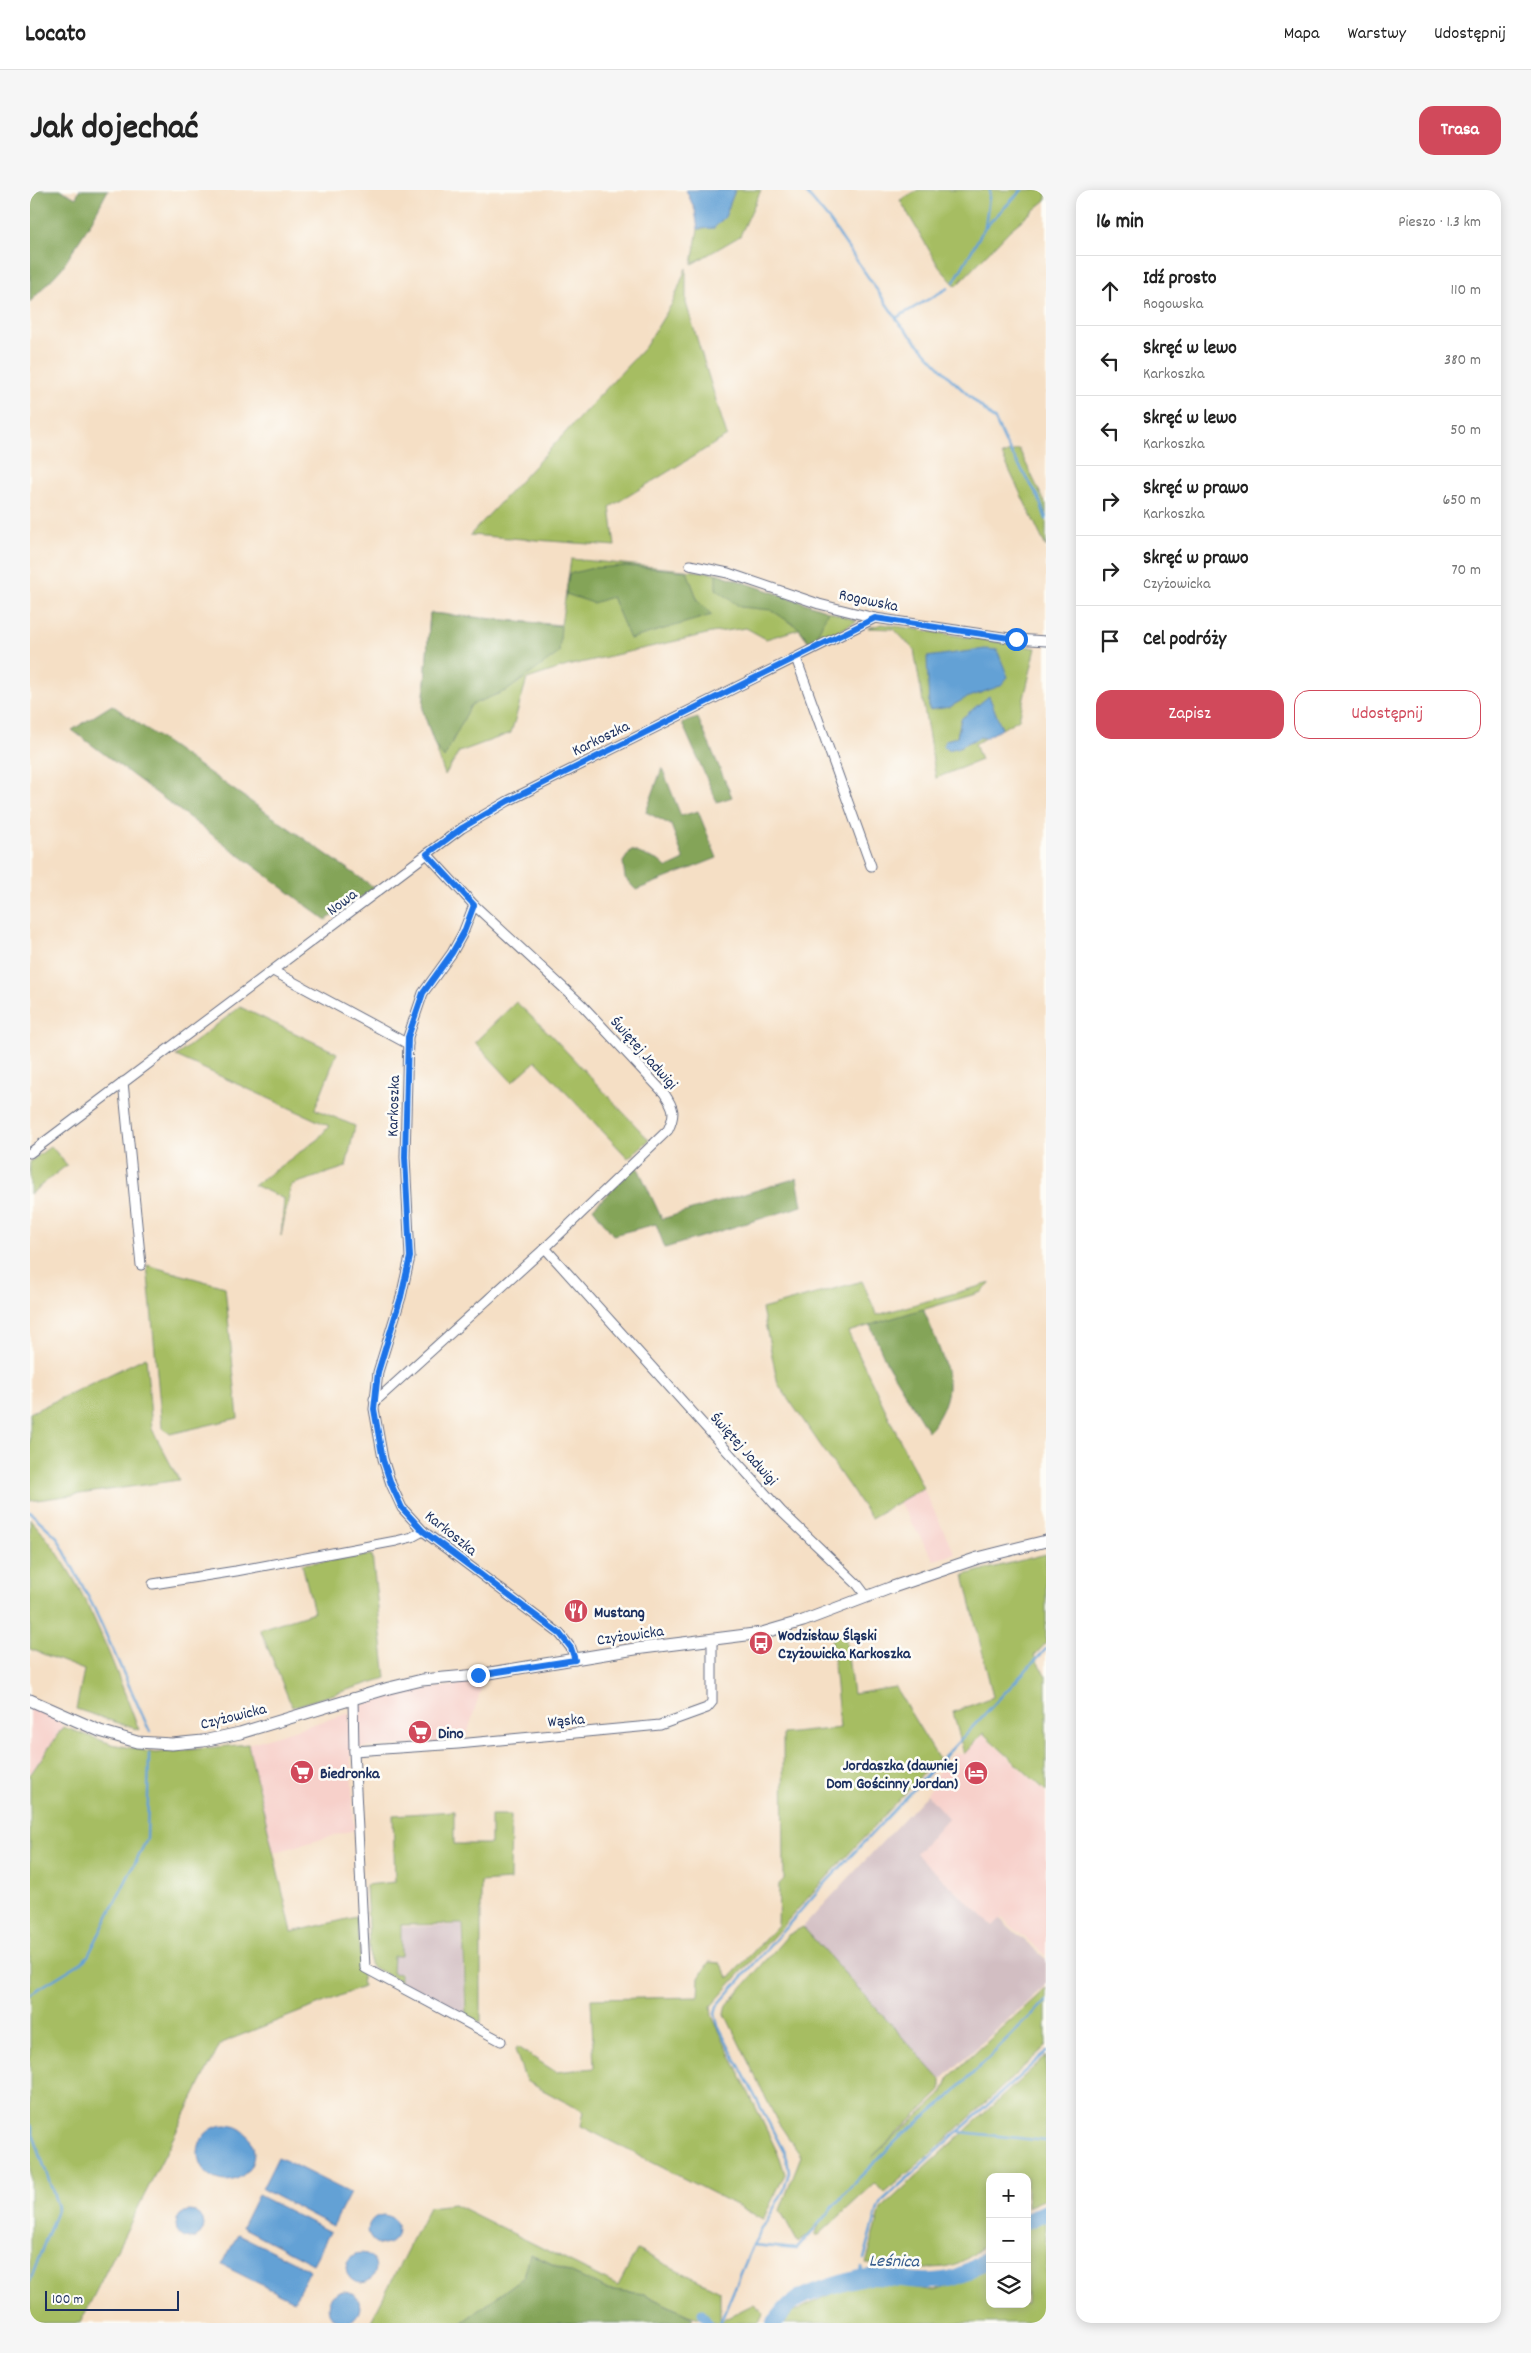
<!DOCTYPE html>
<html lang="pl">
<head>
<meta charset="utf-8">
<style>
  :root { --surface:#fff; --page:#f6f6f6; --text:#222; --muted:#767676; --line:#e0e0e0; --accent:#d1495b }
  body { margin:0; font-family:Dekko,sans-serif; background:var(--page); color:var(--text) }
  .controls { position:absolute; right:15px; bottom:15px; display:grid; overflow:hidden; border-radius:10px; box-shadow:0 2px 12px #0003 }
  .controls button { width:45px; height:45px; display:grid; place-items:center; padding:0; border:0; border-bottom:1px solid var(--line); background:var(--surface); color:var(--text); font:25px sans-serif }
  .scale { position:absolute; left:15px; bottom:12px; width:134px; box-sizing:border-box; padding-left:5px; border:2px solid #1b2f5e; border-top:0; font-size:14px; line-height:18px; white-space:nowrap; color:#1b2f5e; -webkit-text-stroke:4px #fdfcf7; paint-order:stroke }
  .stop { position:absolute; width:15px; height:15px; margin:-11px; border:4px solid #1a73e8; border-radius:50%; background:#fff }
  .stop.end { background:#1a73e8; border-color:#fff; box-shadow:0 1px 5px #0008 }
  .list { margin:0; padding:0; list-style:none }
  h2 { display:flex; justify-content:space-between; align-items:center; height:65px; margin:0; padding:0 20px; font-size:21px }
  h2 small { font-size:16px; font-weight:400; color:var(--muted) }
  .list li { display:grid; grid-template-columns:32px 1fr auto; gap:15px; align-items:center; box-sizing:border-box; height:70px; padding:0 20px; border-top:1px solid var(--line) }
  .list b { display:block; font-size:19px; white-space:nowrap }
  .list p { margin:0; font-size:16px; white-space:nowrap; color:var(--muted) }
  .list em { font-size:16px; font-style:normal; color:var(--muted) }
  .actions { display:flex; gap:10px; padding:15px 20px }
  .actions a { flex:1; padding:11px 0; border:1px solid var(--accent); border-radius:15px; text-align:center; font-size:18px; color:var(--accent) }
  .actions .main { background:var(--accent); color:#fff }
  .icon { flex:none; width:28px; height:28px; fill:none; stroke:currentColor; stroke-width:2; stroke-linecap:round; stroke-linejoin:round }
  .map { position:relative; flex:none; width:1016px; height:2133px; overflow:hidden; border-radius:15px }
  header { display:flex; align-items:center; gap:30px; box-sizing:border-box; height:70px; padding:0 25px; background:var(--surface); border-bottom:1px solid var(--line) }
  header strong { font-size:24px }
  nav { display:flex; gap:28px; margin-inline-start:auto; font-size:18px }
  .intro { display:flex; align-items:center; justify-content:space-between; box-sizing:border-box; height:120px; padding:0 30px }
  h1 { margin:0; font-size:35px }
  .button { padding:12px 22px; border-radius:15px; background:var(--accent); color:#fff; font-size:18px; font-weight:700 }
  main { display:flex; gap:30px; padding:0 30px }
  aside { flex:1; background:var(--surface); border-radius:15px; box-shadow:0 2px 12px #0003 }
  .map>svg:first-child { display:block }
  .built { fill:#f7d0ca }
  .industrial { fill:#d2bec2 }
  .green { fill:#a6bd62; stroke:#607660 }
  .forest { fill:#84a458; stroke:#506a5b }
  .water { fill:#64a1d5; stroke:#40689a }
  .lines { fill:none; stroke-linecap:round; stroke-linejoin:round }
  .stream { stroke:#64a1d5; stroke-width:2.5 }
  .canal { stroke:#64a1d5; stroke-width:9 }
  .river { stroke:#64a1d5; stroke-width:16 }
  .minor-casing { stroke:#676d82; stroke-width:11 }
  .tertiary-casing { stroke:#676d82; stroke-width:13 }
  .minor { stroke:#fff; stroke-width:9 }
  .tertiary { stroke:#fff; stroke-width:11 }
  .route { stroke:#1a73e8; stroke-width:6 }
  .labels { text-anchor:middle; stroke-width:5; stroke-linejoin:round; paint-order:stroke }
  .street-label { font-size:16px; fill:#1b2f5e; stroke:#fdfcf7 }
  .poi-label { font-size:16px; font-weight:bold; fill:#1b2f5e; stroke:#fdfcf7; text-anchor:start }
  .water-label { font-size:18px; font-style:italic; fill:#385d8e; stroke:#fdfcf7 }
</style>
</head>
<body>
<header>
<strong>Locato</strong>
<nav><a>Mapa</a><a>Warstwy</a><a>Udostępnij</a></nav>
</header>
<div class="intro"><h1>Jak dojechać</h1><a class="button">Trasa</a></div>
<main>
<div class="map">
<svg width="1016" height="2133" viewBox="0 0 1016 2133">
  <rect width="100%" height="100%" fill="#fdfcf7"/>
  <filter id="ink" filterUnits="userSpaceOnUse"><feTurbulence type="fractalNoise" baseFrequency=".02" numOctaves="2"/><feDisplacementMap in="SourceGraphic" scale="10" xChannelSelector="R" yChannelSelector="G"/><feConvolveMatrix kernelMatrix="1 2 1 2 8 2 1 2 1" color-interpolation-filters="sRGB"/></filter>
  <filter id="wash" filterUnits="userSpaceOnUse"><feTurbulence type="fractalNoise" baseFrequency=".0096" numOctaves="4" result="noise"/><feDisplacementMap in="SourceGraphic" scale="20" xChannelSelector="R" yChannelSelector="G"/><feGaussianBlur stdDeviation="1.12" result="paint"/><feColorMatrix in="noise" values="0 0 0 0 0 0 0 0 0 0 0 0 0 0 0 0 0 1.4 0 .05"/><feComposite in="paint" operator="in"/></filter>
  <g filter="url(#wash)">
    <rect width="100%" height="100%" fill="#f5dfc5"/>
    <g class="built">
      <path d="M893,1298L925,1364L904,1370L869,1312Z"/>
      <path d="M453,1492L435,1551L329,1558L327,1553L326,1524L329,1516L380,1501Z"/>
      <path d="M0,1516L24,1527L33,1537L0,1585Z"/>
      <path d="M319,1523L324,1640L242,1663L218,1554Z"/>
      <path d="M953,1545L1016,1603V1766L972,1728L962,1737L884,1665L915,1629L897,1603L909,1591L905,1586L924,1563L934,1564Z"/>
    </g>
    <g class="industrial">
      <path d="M897,1604L918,1628L886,1664L963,1736L970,1729L1016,1769V1795L911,1890L773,1737Z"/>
      <path d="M432,1735L435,1826L371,1792V1783H363V1767L371,1766L372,1737Z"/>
    </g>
    <g class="green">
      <path d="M705,0H731L710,46L662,74L668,39L684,38L695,27Z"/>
      <path d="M888,0H1016V10L980,40L926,96L909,77L870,10Z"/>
      <path d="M656,78V113L697,246L580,317L585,356L440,345L615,157L643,112Z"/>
      <path d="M989,259L1016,315V357L972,265Z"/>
      <path d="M541,369L686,383L827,431L782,456L769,439L736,449L716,438L681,443L537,476L497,489L481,543L429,562L415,585L393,521L400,423L531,435Z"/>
      <path d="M852,434L1006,458L989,529L972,539L959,507L931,529L927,547L916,550L927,558L950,547L955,548L945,554L951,570L906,588L884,460L864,439L838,438Z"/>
      <path d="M486,812L522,846L619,950L598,968L506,871L482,892L445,852Z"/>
      <path d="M210,817L307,863L285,919L325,936L316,977L261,995L251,1046L254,1009L224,995L288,949L299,936L146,866Z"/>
      <path d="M21,956L37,975L0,1004V972Z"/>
      <path d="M117,1075L195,1097L208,1228L140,1244L132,1237Z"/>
      <path d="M832,1091L847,1125L961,1093L952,1102L818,1142L893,1298L841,1328L748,1194L732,1119Z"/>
      <path d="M116,1167L122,1239L149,1290L0,1311V1223Z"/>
      <path d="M0,1329C53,1384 81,1469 109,1540L46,1519L54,1480L0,1459Z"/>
      <path d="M1016,1364V1453L1004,1466L1016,1486V1601L953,1543L934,1564L923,1522L963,1507L934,1385Z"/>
      <path d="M342,1365L356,1488L262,1517L230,1439L284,1422L272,1374Z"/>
      <path d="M801,1444H815L823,1504L865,1497L908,1568L785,1700L681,1816L682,1826L750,1968L755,1984L733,2029L551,1936L554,1922L496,1891L485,1860L487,1857L526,1882L564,1878L561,1809L668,1807L669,1788L679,1772L690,1773L699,1788L748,1735L749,1694L754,1689L753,1544L810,1538Z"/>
      <path d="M33,1537L82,1554L125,1563L218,1554L262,1742L326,1727L333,1797L191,1853L50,2133H0V1585Z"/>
      <path d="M424,1621V1654H461V1625H481L480,1690L451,1692V1832L436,1826L433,1734L371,1735V1766H363L362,1783L370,1784V1791L340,1776L336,1695L365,1692L363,1625Z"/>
      <path d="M773,1737L911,1890V1901L841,1968L912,1904L919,1887L1016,1798V1856L908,1957L854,2003L845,1993L789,2045H785L789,2035L768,2053L750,2020L771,1966L747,1931L695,1824L697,1815L758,1745Z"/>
      <path d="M1016,1866V2009L997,2017V1987H960V2051C950,2059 940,2068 928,2073C906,2083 861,2075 836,2074L851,2019Z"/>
      <path d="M424,2014L588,2096L607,2060L690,2101V2133L658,2125L614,2104L576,2099L501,2064L494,2087L431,2133H340L399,2017Z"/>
      <path d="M1016,2027V2133H754L762,2123L824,2092L843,2091L905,2101L932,2092L960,2073V2114H997V2036Z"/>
      <path d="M724,2114L734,2123L729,2133H691L694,2129Z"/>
    </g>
    <g class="forest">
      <path d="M0,0H31L46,8L49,0H78L60,34L32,78L0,112Z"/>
      <path d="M596,376L657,381L668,411L682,425L600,449L582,407L563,413L536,404L539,384L563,378Z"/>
      <path d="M686,383L798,421L782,456L769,438L741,420L710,417L686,399Z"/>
      <path d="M400,423L531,436L529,463L478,500L441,515L414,568L405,556L393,521Z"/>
      <path d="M82,515L345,698L296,730L42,540Z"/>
      <path d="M668,528L702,607L687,612L652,533Z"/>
      <path d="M632,578L651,626L668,621L687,668L606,700L595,688L593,672L601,660L629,671L637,678L654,670L641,635L616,622Z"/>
      <path d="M607,976L632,1029L767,988L772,1016L635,1058L626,1034L583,1045L563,1018Z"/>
      <path d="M893,1119C901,1137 920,1180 918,1198C917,1213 908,1231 898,1241L857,1174L840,1135Z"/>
      <path d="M500,2064L576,2099L614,2104L663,2128L659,2133H431L494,2087Z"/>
    </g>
    <g class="water">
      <path d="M656,0H705L695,27L684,38L668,39L665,20Z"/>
      <path d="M955,459L967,460L978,487L970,496L934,509L920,517L899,520L897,467Z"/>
      <path d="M959,506L972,539L955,548L950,547L927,558L917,560L913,556L916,550L927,547L931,529Z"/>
      <circle cx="196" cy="1963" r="28"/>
      <path d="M248,1967L320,2003L303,2036L232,1999Z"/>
      <path d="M228,2005L300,2042L283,2074L212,2037Z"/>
      <circle cx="160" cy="2035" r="14"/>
      <circle cx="353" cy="2040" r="15"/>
      <path d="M208,2044L280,2080L264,2111L192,2075Z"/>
      <circle cx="331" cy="2078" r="15"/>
      <circle cx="314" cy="2117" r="16"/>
    </g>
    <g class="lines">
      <g class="stream">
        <path d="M774,0L799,30L871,135L919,187L965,230L977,256L1008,306L1016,329"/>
        <path d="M955,36L960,0"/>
        <path d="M924,92L955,37L992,0"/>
        <path d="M866,128L918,98"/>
        <path d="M0,1322L27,1347L64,1418L120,1542"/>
        <path d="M0,1804L52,1772L58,1766L117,1649L119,1564"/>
        <path d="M0,1935L28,2017L0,2091"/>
        <path d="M931,1942L1016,1951"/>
        <path d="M723,2055L767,2059L822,1995L873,1944L918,1908L1016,1811"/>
        <path d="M834,2069L848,2018L851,2012L1016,1862"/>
        <path d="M829,2088L832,2077"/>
        <path d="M690,2133L723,2055L754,2000L759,1982L757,1968L688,1835L685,1823L687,1816L787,1702L1016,1459"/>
      </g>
      <path class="canal" d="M672,2123L679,2133"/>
      <g class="river">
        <path d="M997,2031L1016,2022"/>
        <path d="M744,2133C750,2127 755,2118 762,2113C776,2103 824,2087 841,2087C891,2088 917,2104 960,2066"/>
      </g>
    </g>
  </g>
  <g filter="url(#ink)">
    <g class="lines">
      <g class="minor-casing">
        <g id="minor">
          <path d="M660,375L698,383L789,414L845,428L986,449L1016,451"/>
          <path d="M766,468L841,676"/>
          <path d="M444,715L552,815L634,903C644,918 646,923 638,940L515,1058"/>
          <path d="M243,781L378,854"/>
          <path d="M93,892L111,1075"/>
          <path d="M0,963L397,664"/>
          <path d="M344,1209L349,1208L515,1058L751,1321L828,1395L837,1407"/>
          <path d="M123,1394L206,1381L366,1351L382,1347L393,1341"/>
          <path d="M545,1470L541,1458L530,1444L393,1341L372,1318L361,1294L353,1269L344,1219L348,1182L371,1107L380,1067L375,967L378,847L393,803L422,763L433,743L444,715L397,664L432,638L478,611L845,428"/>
          <path d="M323,1508L324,1561L428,1554L630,1535L677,1518L682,1512V1450"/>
          <path d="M324,1561L335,1778L471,1851"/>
        </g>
      </g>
      <g class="tertiary-casing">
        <path id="tertiary" d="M0,1510L70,1541L107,1552L142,1554L173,1551L210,1543L359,1498L392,1490L448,1485L605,1459L732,1443L773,1431L860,1398L948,1368L1016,1351"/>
      </g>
      <use href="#minor" class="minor"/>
      <use href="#tertiary" class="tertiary"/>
    </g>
  </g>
  <g class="lines" filter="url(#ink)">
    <path class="route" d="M448,1485L545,1470L541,1458L530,1444L393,1341L372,1318L361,1294L353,1270L344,1219L348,1182L371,1107L380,1067L375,967L378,847L393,803L422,763L434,742L444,715L397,664L432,638L478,611L845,428L986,449"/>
  </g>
  <defs>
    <g id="restaurant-disc" transform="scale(1.25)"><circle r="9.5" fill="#d1495b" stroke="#fdfcf7"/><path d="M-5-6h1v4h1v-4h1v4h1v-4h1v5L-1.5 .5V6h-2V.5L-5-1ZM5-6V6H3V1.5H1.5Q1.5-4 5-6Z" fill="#fff"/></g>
    <g id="bus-disc" transform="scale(1.25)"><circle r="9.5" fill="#d1495b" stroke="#fdfcf7"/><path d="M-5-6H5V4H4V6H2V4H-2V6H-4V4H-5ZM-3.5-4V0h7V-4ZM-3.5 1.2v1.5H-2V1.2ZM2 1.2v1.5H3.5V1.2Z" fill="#fff"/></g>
    <g id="supermarket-disc" transform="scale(1.25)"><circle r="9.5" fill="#d1495b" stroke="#fdfcf7"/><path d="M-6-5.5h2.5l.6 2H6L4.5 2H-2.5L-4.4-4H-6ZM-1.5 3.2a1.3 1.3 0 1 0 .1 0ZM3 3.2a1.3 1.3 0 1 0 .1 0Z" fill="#fff"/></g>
    <g id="hotel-disc" transform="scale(1.25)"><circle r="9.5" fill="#d1495b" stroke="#fdfcf7"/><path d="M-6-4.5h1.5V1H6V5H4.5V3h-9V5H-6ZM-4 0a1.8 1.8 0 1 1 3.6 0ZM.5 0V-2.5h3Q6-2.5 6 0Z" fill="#fff"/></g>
  </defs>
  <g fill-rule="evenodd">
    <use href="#restaurant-disc" x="546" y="1421"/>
    <use href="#bus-disc" x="731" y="1453"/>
    <use href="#supermarket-disc" x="390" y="1542"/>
    <use href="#supermarket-disc" x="272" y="1582"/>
    <use href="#hotel-disc" x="946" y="1583"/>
  </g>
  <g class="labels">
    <g class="street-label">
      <text transform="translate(839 409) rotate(12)" y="6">Rogowska</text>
      <text transform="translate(570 547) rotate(-26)" y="6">Karkoszka</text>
      <text transform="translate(311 711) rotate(-37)" y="6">Nowa</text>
      <text transform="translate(615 862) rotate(48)" y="6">Świętej Jadwigi</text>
      <text transform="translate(362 916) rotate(-88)" y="6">Karkoszka</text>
      <text transform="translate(715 1258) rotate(48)" y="6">Świętej Jadwigi</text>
      <text transform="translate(422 1342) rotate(39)" y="6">Karkoszka</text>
      <text transform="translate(600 1444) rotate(-8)" y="6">Czyżowicka</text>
      <text transform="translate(203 1525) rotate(-14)" y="6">Czyżowicka</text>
      <text transform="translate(536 1529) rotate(-5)" y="6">Wąska</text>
    </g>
    <g class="poi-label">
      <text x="564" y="1427">Mustang</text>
      <text x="748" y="1450">Wodzisław Śląski<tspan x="748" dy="18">Czyżowicka Karkoszka</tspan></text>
      <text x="408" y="1548">Dino</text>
      <text x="928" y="1580" text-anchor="end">Jordaszka (dawniej<tspan x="928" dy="18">Dom Gościnny Jordan)</tspan></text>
      <text x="290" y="1588">Biedronka</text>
    </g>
    <g class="water-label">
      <text transform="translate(864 2070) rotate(1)" y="6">Leśnica</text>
    </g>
  </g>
</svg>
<div class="controls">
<button>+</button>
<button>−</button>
<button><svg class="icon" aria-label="layers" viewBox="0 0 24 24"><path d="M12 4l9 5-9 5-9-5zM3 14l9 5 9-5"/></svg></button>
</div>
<div class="scale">100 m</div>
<div class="stop" style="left:986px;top:449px"></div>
<div class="stop end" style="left:448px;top:1485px"></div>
</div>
<aside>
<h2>16 min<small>Pieszo · 1.3 km</small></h2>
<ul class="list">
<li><svg class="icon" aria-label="ahead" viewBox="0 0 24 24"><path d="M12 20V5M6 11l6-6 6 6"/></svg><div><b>Idź prosto</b><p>Rogowska</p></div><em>110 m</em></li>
<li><svg class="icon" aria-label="left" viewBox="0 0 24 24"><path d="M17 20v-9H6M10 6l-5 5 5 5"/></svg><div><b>Skręć w lewo</b><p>Karkoszka</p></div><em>380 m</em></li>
<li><svg class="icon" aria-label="left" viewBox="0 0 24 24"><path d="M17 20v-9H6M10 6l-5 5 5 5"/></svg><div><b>Skręć w lewo</b><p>Karkoszka</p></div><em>50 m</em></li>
<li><svg class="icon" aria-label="right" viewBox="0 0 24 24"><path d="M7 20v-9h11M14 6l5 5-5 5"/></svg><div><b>Skręć w prawo</b><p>Karkoszka</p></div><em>650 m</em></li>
<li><svg class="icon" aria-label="right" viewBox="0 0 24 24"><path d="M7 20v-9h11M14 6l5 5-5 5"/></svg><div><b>Skręć w prawo</b><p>Czyżowicka</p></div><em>70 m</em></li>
<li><svg class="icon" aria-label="arrive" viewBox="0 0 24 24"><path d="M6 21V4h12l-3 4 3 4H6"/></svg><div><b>Cel podróży</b></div></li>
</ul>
<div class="actions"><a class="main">Zapisz</a><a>Udostępnij</a></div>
</aside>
</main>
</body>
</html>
